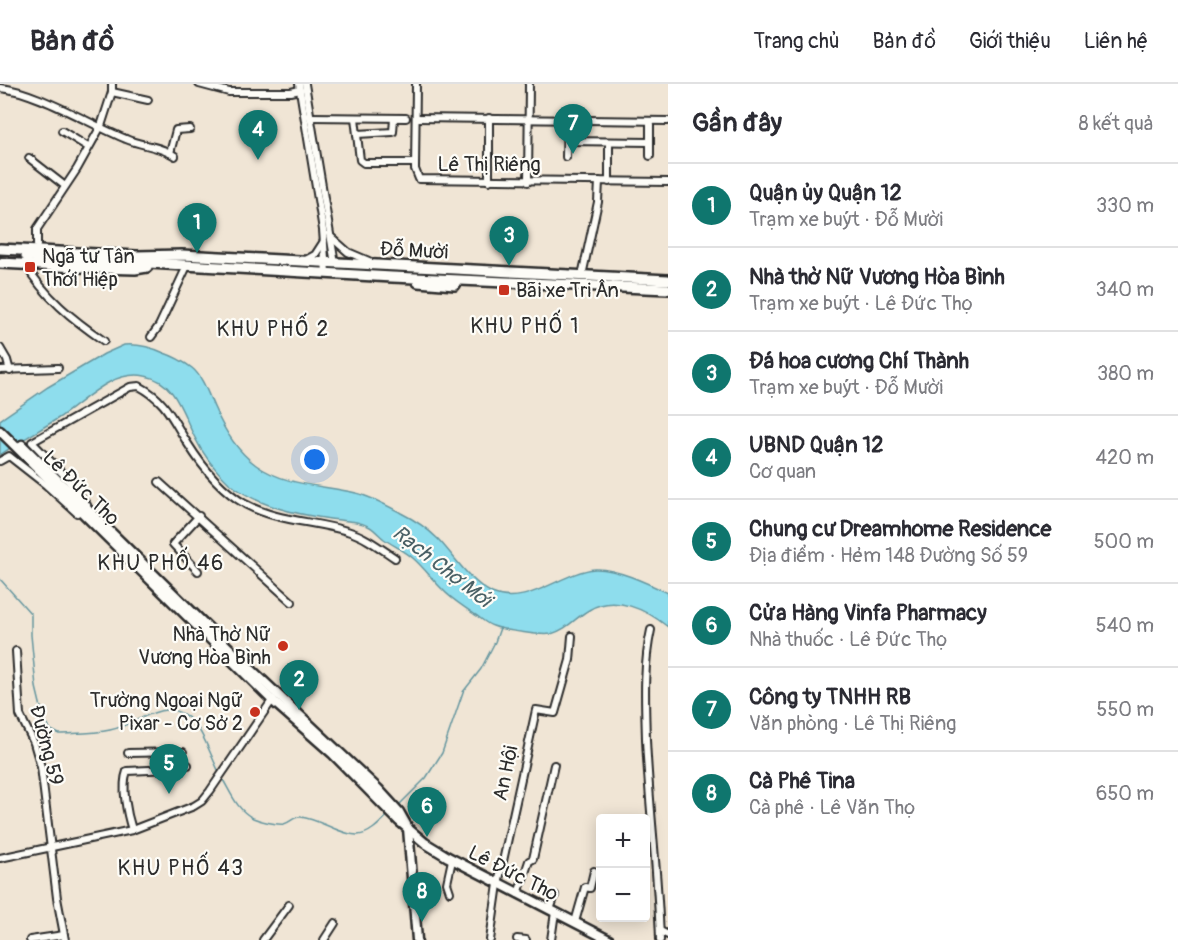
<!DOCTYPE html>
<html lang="vi">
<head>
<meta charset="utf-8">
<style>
  :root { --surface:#fff; --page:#f2f2f3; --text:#2b2b33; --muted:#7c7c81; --line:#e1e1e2; --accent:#0f766e }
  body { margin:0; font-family:Pangolin,sans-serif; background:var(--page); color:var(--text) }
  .controls { position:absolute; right:18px; bottom:18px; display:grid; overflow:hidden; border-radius:6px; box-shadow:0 3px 15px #0003 }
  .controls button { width:54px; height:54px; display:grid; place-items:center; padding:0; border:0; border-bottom:2px solid var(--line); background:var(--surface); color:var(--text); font:30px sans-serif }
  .you { position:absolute; left:315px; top:376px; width:21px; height:21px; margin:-15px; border:4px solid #fff; border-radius:50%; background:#1a73e8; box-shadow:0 0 0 9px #1a73e833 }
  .badge { display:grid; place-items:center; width:39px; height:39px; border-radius:50%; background:var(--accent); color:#fff; font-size:20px; font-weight:700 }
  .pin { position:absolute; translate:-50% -50px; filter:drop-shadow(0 2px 3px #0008) }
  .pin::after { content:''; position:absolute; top:32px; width:21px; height:18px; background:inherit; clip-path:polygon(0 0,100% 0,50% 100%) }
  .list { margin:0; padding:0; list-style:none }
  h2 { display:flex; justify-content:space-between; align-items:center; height:78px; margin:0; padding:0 24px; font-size:26px }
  h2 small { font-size:20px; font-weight:400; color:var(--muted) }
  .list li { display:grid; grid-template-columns:39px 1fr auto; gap:18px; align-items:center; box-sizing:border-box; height:84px; padding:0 24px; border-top:2px solid var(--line) }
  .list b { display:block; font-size:22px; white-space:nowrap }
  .list p { margin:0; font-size:20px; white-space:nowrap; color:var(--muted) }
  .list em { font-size:20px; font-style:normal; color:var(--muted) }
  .map { position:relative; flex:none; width:668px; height:856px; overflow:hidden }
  header { display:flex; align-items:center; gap:36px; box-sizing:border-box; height:84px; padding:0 30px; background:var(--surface); border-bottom:2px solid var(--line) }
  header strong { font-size:28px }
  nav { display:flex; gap:33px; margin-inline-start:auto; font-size:21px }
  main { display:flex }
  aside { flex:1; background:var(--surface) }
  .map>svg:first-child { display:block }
  .water { fill:#8edded; stroke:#66969f; stroke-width:1.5 }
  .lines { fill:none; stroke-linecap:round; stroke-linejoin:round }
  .stream { stroke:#66969f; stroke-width:1.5 }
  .minor-casing { stroke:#2b2b2b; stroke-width:10 }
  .major-casing { stroke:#2b2b2b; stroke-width:13 }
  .highway-casing { stroke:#2b2b2b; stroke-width:14 }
  .minor { stroke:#fdfcf7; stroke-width:6 }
  .major { stroke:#fdfcf7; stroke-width:8 }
  .highway { stroke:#fdfcf7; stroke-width:9 }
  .poi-dot { fill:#c8321e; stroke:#fdfcf7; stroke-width:2 }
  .labels { text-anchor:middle; stroke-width:4.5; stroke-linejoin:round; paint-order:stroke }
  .street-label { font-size:20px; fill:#2b2b2b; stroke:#fdfcf7 }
  .poi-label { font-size:20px; fill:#2b2b2b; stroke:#fdfcf7; text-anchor:start }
  .neighbourhood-label { font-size:21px; letter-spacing:1.5px; fill:#2b2b2b; stroke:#fdfcf7 }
  .water-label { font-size:21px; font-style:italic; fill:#496065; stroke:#fdfcf7 }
</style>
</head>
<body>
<header>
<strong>Bản đồ</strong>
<nav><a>Trang chủ</a><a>Bản đồ</a><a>Giới thiệu</a><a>Liên hệ</a></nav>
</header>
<main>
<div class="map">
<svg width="668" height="856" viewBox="0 0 668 856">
  <rect width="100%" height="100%" fill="#f0e5d5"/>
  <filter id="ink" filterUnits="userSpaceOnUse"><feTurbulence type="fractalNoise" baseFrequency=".0167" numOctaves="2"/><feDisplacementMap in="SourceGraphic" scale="12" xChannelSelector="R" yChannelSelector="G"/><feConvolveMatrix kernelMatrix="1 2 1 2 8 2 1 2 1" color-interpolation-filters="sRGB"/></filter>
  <g filter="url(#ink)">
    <path class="water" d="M124,261C138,260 151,263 164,269C173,272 184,278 192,284C203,293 208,310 214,323C223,344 237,367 256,381C285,402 323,401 356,409C372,413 386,421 401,429C415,436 427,444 438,455C455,473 470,498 492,509C527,524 561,488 595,485C616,484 649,500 668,509V543C647,526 615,510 589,526C576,533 567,546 551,550C541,552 503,546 493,542C486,540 481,534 474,530C463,522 451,515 442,505C432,495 424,484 414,475C405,467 394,462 384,455C379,451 375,446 370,443C358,436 344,437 330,435C295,430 257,422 229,399C215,386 202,369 194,352C182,328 175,297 145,292C111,285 83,319 57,335C38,347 18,358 0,371V336L48,303L104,270Z"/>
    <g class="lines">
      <g class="stream">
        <path d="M0,495L31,530V551L36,603L44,636L51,646L59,650C75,649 93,650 110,646C141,640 167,608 195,640C205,652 212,675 220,690"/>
        <path d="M222,694C231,709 237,726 253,734C260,737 276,741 284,740C291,738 294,732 301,733C319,735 343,752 358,751C370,750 380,739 388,731"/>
        <path d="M398,722L426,694L442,669L463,608L481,585L495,558L500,544"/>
      </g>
      <g class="minor-casing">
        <g id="minor">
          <path d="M199,0L229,8H291L300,6"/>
          <path d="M299,0L323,146L326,189"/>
          <path d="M305,0L335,180"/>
          <path d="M416,0L415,85L419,95L668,98"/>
          <path d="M0,4C36,7 91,41 126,55C142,62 161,62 175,72"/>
          <path d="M112,8L148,16"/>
          <path d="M310,33L406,34"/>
          <path d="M355,34L360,76L364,79H415"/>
          <path d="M416,34L668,37"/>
          <path d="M650,37V72"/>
          <path d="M62,47L88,63"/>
          <path d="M357,50L393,48L394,34"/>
          <path d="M567,57L650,58"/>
          <path d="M609,58V98"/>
          <path d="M170,69L176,46L190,45"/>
          <path d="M566,73L567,35"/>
          <path d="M29,74L65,102"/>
          <path d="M489,97V34"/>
          <path d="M528,98L529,0"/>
          <path d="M331,153L348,168L369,177"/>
          <path d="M37,161V145L77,85L101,42L112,8V0"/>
          <path d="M304,177L315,171L324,157"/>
          <path d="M25,180C45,213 72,235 104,257"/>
          <path d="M583,187L598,118L599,97"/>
          <path d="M151,253L159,242L187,182"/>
          <path d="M0,264L7,276L10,287"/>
          <path d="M0,286L58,284"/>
          <path d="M0,377L9,372L46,401L77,429"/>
          <path d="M159,398L292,518"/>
          <path d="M87,421L63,390L32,358L130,303L139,302C167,317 172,335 188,360C203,384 221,406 245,420C276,437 314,437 347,447C365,452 380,464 395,474"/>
          <path d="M198,487L173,460L199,432"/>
          <path d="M651,546C643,582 645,618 646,655C649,722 658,789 660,856"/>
          <path d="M16,567L20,631L34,659L41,683L57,814L65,856"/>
          <path d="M128,669L183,668"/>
          <path d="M132,746C127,730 121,703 127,687L171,685L188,681"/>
          <path d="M0,774L132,746L194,722L202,717L210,707L273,615"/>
          <path d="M450,808L447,799L452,776"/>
          <path d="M518,810L529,777L533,775L554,681"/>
          <path d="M550,826L555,811"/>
          <path d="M575,838L585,803L590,804L594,787"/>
          <path d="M660,847L668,851"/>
          <path d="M517,855L526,856"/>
          <path d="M30,856L64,851"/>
          <path d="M263,856L289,821"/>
          <path d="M324,856L335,839"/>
          <path d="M490,856L498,800L536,626L555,629L570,576L572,552"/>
          <path d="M551,856L555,828"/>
        </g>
      </g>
      <g class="major-casing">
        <g id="major">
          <path d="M0,347L273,617L332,669L399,737L425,759L448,773L609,856"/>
          <path d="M22,361L241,576L378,705L399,728L408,744L417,856"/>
        </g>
      </g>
      <g class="highway-casing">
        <g id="highway">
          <path d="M0,165L137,172L182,171L668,196"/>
          <path d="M26,172L392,193L668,205"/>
          <path d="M0,179L98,184L135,185L147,183"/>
          <path d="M418,198L455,201"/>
        </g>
      </g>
      <use href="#minor" class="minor"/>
      <use href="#major" class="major"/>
      <use href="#highway" class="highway"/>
    </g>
  </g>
  <g class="poi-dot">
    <rect x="24" y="177" width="12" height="12" rx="3"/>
    <rect x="498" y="200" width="12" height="12" rx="3"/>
    <circle cx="283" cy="562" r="6"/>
    <circle cx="255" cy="628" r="6"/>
  </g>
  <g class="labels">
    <g class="street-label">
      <text x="489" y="87">Lê Thị Riêng</text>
      <text transform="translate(414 166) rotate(3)" y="7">Đỗ Mười</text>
      <text transform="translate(82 404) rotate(44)" y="7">Lê Đức Thọ</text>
      <text transform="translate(47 661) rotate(75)" y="7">Đường 59</text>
      <text transform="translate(505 689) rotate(-78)" y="7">An Hội</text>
      <text transform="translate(514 789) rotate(27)" y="7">Lê Đức Thọ</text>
    </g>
    <g class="poi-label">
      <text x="42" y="179">Ngã tư Tân<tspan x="42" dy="23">Thới Hiệp</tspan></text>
      <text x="516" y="213">Bãi xe Tri Ân</text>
      <text x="271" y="557" text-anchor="end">Nhà Thờ Nữ<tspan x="271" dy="23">Vương Hòa Bình</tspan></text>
      <text x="243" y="623" text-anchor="end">Trường Ngoại Ngữ<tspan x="243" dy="23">Pixar - Cơ Sở 2</tspan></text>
    </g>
    <g class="neighbourhood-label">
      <text x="525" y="249">KHU PHỐ 1</text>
      <text x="273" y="252">KHU PHỐ 2</text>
      <text x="161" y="486">KHU PHỐ 46</text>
      <text x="181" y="791">KHU PHỐ 43</text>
    </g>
    <g class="water-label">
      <text transform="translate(442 482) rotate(38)" y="7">Rạch Chợ Mới</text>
    </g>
  </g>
</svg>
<div class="controls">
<button>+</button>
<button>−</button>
</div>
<div class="you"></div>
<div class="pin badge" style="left:197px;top:169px">1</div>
<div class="pin badge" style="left:299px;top:626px">2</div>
<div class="pin badge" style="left:509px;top:182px">3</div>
<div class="pin badge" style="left:258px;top:76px">4</div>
<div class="pin badge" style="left:169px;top:710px">5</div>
<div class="pin badge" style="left:427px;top:753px">6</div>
<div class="pin badge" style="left:573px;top:70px">7</div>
<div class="pin badge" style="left:422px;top:838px">8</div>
</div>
<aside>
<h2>Gần đây<small>8 kết quả</small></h2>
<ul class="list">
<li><span class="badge">1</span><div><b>Quận ủy Quận 12</b><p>Trạm xe buýt · Đỗ Mười</p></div><em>330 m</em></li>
<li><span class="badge">2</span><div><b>Nhà thờ Nữ Vương Hòa Bình</b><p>Trạm xe buýt · Lê Đức Thọ</p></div><em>340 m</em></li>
<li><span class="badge">3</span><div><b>Đá hoa cương Chí Thành</b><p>Trạm xe buýt · Đỗ Mười</p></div><em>380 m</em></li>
<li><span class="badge">4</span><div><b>UBND Quận 12</b><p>Cơ quan</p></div><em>420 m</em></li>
<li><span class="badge">5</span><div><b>Chung cư Dreamhome Residence</b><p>Địa điểm · Hẻm 148 Đường Số 59</p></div><em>500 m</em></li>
<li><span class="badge">6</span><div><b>Cửa Hàng Vinfa Pharmacy</b><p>Nhà thuốc · Lê Đức Thọ</p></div><em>540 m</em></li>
<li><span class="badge">7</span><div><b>Công ty TNHH RB</b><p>Văn phòng · Lê Thị Riêng</p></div><em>550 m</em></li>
<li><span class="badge">8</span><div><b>Cà Phê Tina</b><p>Cà phê · Lê Văn Thọ</p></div><em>650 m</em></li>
</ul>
</aside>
</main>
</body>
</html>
